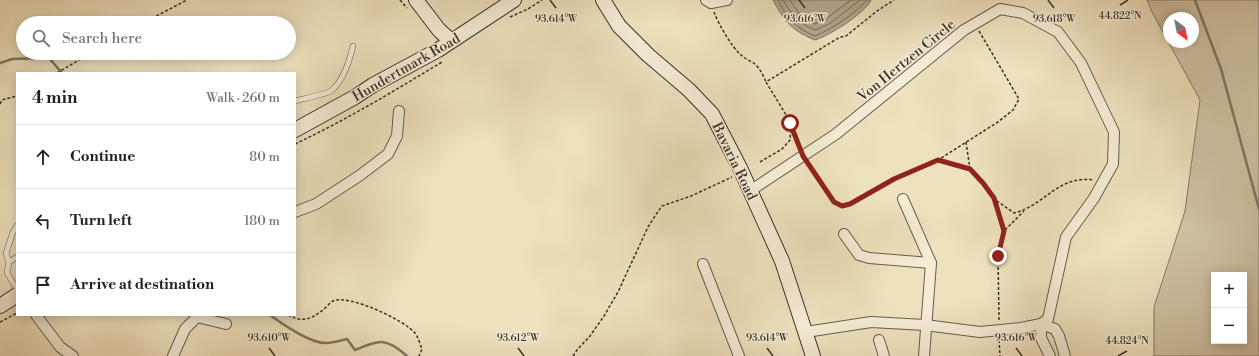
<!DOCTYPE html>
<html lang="en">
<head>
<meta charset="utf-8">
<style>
  :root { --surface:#fff; --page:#f6f6f6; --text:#202124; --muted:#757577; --line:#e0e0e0 }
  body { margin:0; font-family:"Libre Bodoni",serif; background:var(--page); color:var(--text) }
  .controls { position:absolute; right:12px; bottom:12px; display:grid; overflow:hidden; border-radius:0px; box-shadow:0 2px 10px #0003 }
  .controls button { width:36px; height:36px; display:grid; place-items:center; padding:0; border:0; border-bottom:1px solid var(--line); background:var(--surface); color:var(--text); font:20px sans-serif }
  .compass { position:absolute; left:1163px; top:12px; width:36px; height:36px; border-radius:50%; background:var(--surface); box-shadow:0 2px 10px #0003; rotate:148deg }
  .stop { position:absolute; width:12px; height:12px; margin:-9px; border:3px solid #8f2418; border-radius:50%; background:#fff }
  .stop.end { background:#8f2418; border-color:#fff; box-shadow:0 1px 4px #0008 }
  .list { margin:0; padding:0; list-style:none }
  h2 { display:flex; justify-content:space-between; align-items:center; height:52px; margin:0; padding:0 16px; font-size:17px }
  h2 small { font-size:13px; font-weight:400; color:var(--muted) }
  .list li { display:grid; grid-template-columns:26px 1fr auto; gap:12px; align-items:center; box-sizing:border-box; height:64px; padding:0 16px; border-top:1px solid var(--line) }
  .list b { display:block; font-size:15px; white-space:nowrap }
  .list em { font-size:13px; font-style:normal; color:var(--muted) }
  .icon { flex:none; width:22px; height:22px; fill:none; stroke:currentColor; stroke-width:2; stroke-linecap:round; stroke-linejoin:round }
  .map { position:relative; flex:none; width:1259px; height:356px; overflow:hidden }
  .search { position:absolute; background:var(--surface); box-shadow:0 2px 10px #0003; left:16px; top:16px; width:280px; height:44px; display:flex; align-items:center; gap:10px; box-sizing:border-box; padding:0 14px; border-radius:22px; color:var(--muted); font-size:15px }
  .panel { position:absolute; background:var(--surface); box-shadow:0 2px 10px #0003; left:16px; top:72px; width:280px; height:244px; border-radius:0px }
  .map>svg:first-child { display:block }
  .green { fill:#d0c3a5; stroke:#867967; fill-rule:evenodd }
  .water { fill:#b1a48b; stroke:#827564 }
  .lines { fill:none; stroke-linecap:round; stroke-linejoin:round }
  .shore { stroke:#766a5a; stroke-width:1 }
  .stream { stroke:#827564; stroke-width:2.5 }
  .lane-casing { stroke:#685c4e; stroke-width:6 }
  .street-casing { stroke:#685c4e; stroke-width:12 }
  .secondary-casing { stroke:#3c2f29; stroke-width:16 }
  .path { stroke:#3c2f29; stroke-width:1.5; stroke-dasharray:3 2; stroke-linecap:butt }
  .lane { stroke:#f4ecd5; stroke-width:5 }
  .street { stroke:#f4ecd5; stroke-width:10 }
  .secondary { stroke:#f4ecd5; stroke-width:14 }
  .route { stroke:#8f2418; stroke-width:5 }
  .ticks { fill:none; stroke:#3c2f29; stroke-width:1.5 }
  .labels { text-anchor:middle; stroke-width:3; stroke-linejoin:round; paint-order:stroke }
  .street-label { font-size:14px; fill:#3c2f29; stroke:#f4ecd5 }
  .ticks-label { font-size:10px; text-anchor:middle; fill:#3c2f29; stroke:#f4ecd5; stroke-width:3; stroke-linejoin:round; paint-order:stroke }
</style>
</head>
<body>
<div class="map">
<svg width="1259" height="356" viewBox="0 0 1259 356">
  <rect width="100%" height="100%" fill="#eee1be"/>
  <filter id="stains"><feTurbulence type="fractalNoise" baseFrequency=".005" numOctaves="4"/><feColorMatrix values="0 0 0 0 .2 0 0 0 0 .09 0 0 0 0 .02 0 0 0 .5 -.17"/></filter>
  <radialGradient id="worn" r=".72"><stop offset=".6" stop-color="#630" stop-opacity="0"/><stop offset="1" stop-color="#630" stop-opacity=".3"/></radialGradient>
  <path class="green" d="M1147,0H1259V356H1154V307L1185,211L1200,100L1152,12ZM1169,18H1193V42H1169ZM1214,275H1244V341H1214Z"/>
  <path class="water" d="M773,0H871C867,10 842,27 832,32C827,35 821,38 815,40C791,30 785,22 773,0Z"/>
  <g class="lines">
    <g class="shore">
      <path d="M778,0C787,18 795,28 815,36C834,28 853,15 867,0"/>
      <path d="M783,0C791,14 800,24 815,30L829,24L860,0"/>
      <path d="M790,0C796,10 803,19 815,24L826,19L851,0"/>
    </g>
    <g class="stream">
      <path d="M1195,0L1221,69L1259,209"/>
      <path d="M0,63L12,59L49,58L62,73"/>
      <path d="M270,315C282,324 310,343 325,343C332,343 340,341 347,339L355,350C380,340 386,337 407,356"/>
    </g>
    <g class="lane-casing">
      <g id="lane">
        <path d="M295,101C302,99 326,94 331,91C344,80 349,62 353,46"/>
        <path d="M17,226L13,232L6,253L9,262L7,273L17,289"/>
        <path d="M9,262L17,257"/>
      </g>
    </g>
    <g class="street-casing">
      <g id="street">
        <path d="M706,0L711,3L727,0"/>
        <path d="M750,191L836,134L964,30L1000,9L1023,13L1058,32L1081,63L1114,132L1113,164L1094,198L1066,237L1048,319L1041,324L1021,328L980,332L925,325L871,322L806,332"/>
        <path d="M903,199L931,263L924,356"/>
        <path d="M295,212L316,204L359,176L388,154L397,136L399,111"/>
        <path d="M844,234L859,255L869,258L931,263"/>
        <path d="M703,264L739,356"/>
        <path d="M36,315L60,347L73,356"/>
        <path d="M879,340L884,356"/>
        <path d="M173,356L185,329L197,317L226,324"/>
        <path d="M1050,356L1041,338V324L1055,329L1059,336L1065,356"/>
      </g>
    </g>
    <g class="secondary-casing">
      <g id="secondary">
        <path d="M416,0L439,30L451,41"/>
        <path d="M603,0L619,26L648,55L689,90L712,114L740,168L782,261L813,356"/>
        <path d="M295,130L355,97L373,85L438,50L514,0"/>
        <path d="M0,306L17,295"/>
      </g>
    </g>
    <g class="path">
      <path d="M400,0L407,8"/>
      <path d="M714,12C719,25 731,46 741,55C744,58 748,60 752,62C759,66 763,75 766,82"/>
      <path d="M510,17L528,9L542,0"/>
      <path d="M143,23L187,0"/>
      <path d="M57,73L91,53"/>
      <path d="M0,104L2,100L17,96"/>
      <path d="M790,123L799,147"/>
      <path d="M791,123L766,82L840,37L846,36L877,11L894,0"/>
      <path d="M966,142L970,169"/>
      <path d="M295,144C346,120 394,91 442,62"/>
      <path d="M938,160L970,169L983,183L994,199L1014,213C1046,205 1057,175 1094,180"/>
      <path d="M760,162L782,149L790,140L791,127"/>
      <path d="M808,165L833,202L842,206L850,204L894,179L938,160L998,122L1013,110L1019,99L979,31"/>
      <path d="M994,199L1004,231L1024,211"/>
      <path d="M288,315C303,323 312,319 324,309C327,307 330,302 333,301C349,294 404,320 415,333C418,337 420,344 422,349L419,356"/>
      <path d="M999,320L998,256L1004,231"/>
      <path d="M0,322L17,313"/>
      <path d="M999,340L1000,356"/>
      <path d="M573,356L577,350L590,336L604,316L618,292L648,227L657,213L662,206L691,196L732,177"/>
    </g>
    <use href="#lane" class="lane"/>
    <use href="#street" class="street"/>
    <use href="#secondary" class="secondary"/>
  </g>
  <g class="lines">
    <path class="route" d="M790,123L803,156L834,202L842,206L850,204L894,179L938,160L970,169L983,183L994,198L1004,231L998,256"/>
  </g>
  <path class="ticks" d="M550,0L556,8M799,0L805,8M1048,0L1054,8M1120,5L1128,0M269,348L275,356M518,348L524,356M767,348L773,356M1016,348L1022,356M1118,356L1127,351"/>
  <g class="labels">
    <g class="street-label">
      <text transform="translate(906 60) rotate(-39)" y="5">Von Hertzen Circle</text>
      <text transform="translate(406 67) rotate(-30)" y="5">Hundertmark Road</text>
      <text transform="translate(735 161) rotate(64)" y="5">Bavaria Road</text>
    </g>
  </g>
  <g class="ticks-label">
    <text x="1120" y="19">44.822°N</text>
    <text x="556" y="22">93.614°W</text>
    <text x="805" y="22">93.616°W</text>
    <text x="1054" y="22">93.618°W</text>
    <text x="269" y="341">93.610°W</text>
    <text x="518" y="341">93.612°W</text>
    <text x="767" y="341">93.614°W</text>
    <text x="1016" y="341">93.616°W</text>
    <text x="1127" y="344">44.824°N</text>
  </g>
  <rect width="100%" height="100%" filter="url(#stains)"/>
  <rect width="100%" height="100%" fill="url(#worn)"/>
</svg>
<div class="controls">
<button>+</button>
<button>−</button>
</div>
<svg class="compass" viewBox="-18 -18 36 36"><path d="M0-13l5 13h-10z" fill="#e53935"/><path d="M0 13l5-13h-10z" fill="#757577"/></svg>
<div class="stop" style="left:790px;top:123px"></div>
<div class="stop end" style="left:998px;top:256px"></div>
<div class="search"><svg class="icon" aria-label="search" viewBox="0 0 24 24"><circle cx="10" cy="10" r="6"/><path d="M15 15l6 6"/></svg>Search here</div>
<section class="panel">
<h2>4 min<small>Walk · 260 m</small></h2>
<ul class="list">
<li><svg class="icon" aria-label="ahead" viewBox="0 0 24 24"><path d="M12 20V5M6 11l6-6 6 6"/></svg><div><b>Continue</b></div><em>80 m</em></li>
<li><svg class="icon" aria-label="left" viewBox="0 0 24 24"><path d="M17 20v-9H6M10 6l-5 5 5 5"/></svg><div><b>Turn left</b></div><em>180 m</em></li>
<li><svg class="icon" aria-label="arrive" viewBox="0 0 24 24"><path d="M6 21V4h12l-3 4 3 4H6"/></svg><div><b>Arrive at destination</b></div></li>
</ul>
</section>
</div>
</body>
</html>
